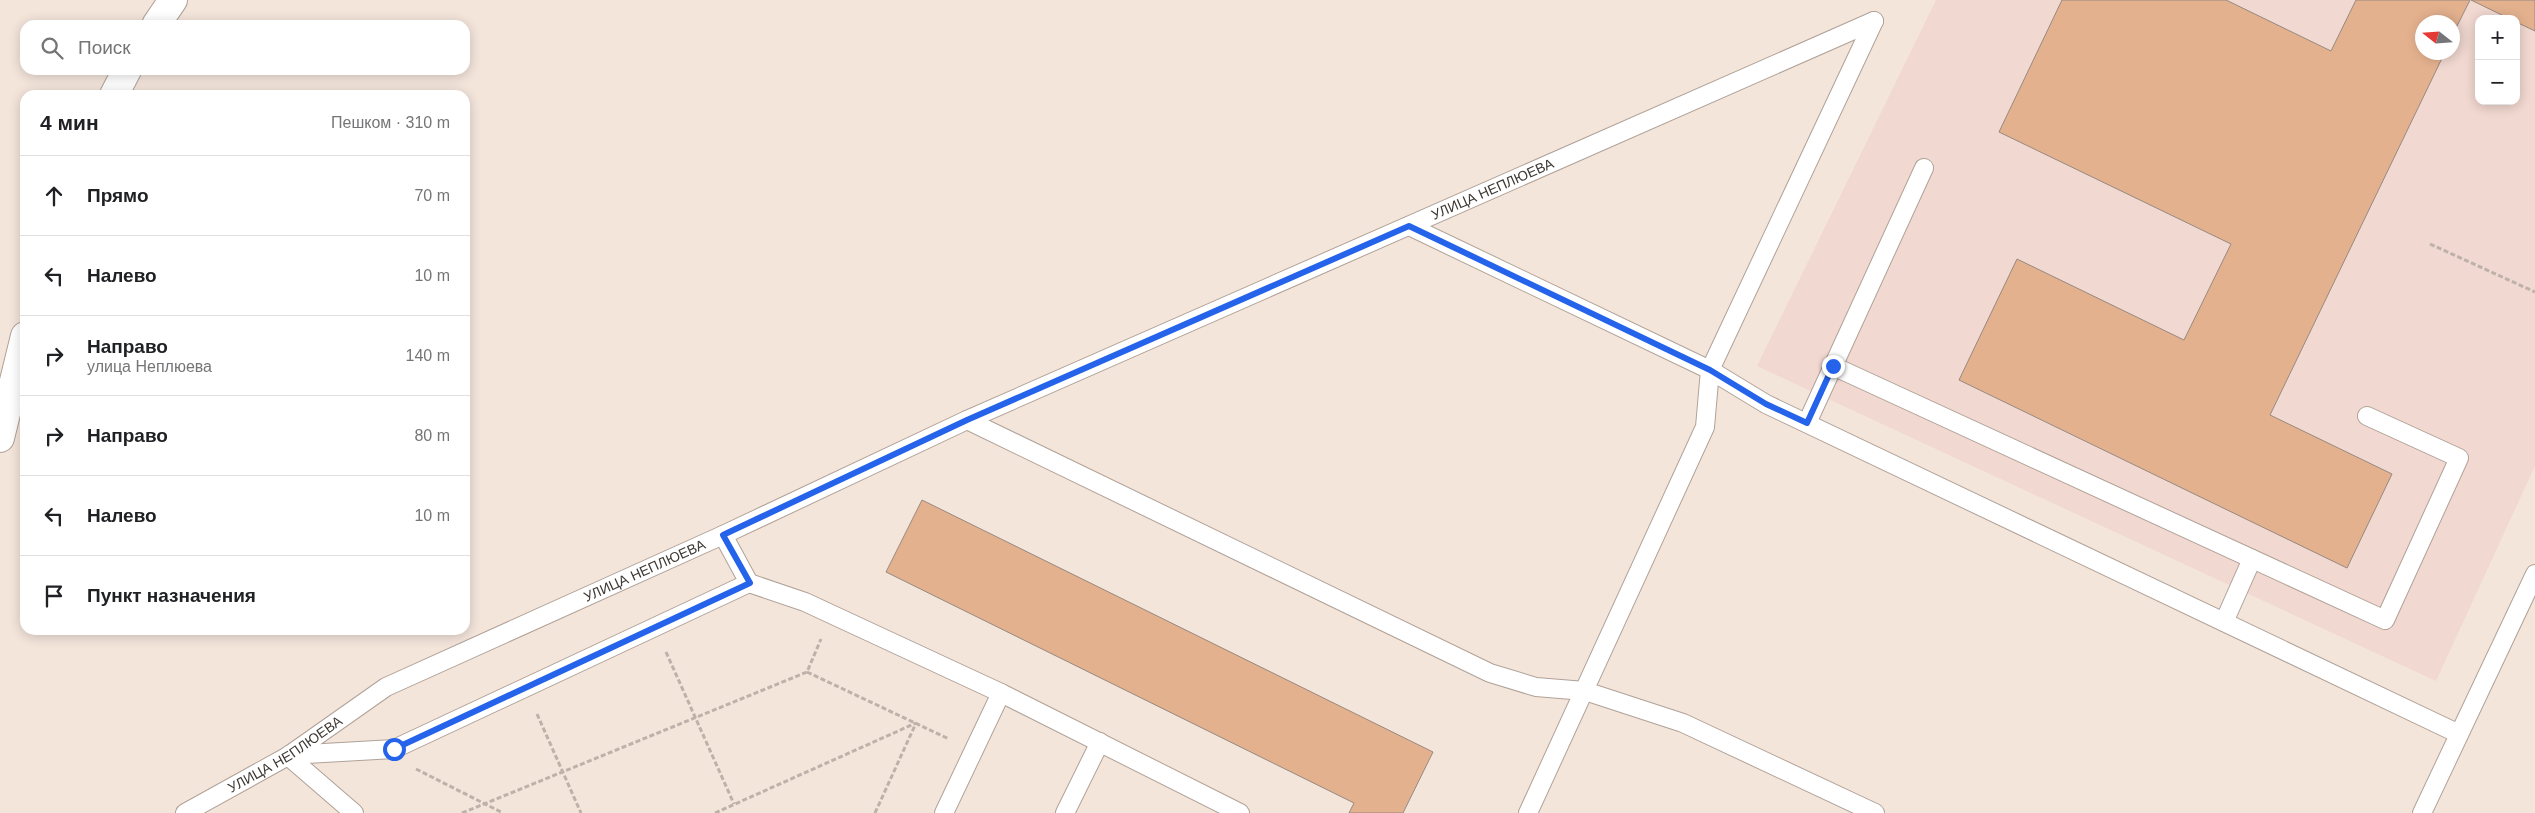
<!DOCTYPE html>
<html lang="ru">
<head>
<meta charset="utf-8">
<style>
  :root { --surface:#fff; --page:#f6f6f6; --text:#202124; --muted:#757577; --line:#e0e0e0 }
  body { margin:0; font-family:Helvetica,sans-serif; background:var(--page); color:var(--text) }
  .controls { position:absolute; right:15px; top:15px; display:grid; overflow:hidden; border-radius:10px; box-shadow:0 2px 12px #0003 }
  .controls button { width:45px; height:45px; display:grid; place-items:center; padding:0; border:0; border-bottom:1px solid var(--line); background:var(--surface); color:var(--text); font:25px sans-serif }
  .compass { position:absolute; left:2415px; top:15px; width:45px; height:45px; border-radius:50%; background:var(--surface); box-shadow:0 2px 12px #0003; rotate:287deg }
  .stop { position:absolute; width:15px; height:15px; margin:-11px; border:4px solid #2563eb; border-radius:50%; background:#fff }
  .stop.end { background:#2563eb; border-color:#fff; box-shadow:0 1px 5px #0008 }
  .list { margin:0; padding:0; list-style:none }
  h2 { display:flex; justify-content:space-between; align-items:center; height:65px; margin:0; padding:0 20px; font-size:21px }
  h2 small { font-size:16px; font-weight:400; color:var(--muted) }
  .list li { display:grid; grid-template-columns:32px 1fr auto; gap:15px; align-items:center; box-sizing:border-box; height:80px; padding:0 20px; border-top:1px solid var(--line) }
  .list b { display:block; font-size:19px; white-space:nowrap }
  .list p { margin:0; font-size:16px; white-space:nowrap; color:var(--muted) }
  .list em { font-size:16px; font-style:normal; color:var(--muted) }
  .icon { flex:none; width:28px; height:28px; fill:none; stroke:currentColor; stroke-width:2; stroke-linecap:round; stroke-linejoin:round }
  .map { position:relative; flex:none; width:2535px; height:813px; overflow:hidden }
  .search { position:absolute; background:var(--surface); box-shadow:0 2px 12px #0003; left:20px; top:20px; width:450px; height:55px; display:flex; align-items:center; gap:12px; box-sizing:border-box; padding:0 18px; border-radius:15px; color:var(--muted); font-size:19px }
  .panel { position:absolute; background:var(--surface); box-shadow:0 2px 12px #0003; left:20px; top:90px; width:450px; height:545px; border-radius:15px }
  .map>svg:first-child { display:block }
  .education { fill:#f1d8d0; fill-rule:evenodd }
  .building { fill:#e4b18e; stroke:#968980 }
  .lines { fill:none; stroke-linecap:round; stroke-linejoin:round }
  .service-casing { stroke:#b0a298; stroke-width:20 }
  .secondary-casing { stroke:#b0a298; stroke-width:30 }
  .path { stroke:#bdb1a9; stroke-width:3; stroke-dasharray:5 2.5; stroke-linecap:butt }
  .service { stroke:#fff; stroke-width:18 }
  .secondary { stroke:#fff; stroke-width:28 }
  .route { stroke:#2563eb; stroke-width:6 }
  .labels { text-anchor:middle; stroke-width:4.5; stroke-linejoin:round; paint-order:stroke }
  .street-label { font-size:14px; fill:#3e3935; stroke:#f4e5db }
</style>
</head>
<body>
<div class="map">
<svg width="2535" height="813" viewBox="0 0 2535 813">
  <rect width="100%" height="100%" fill="#f4e5db"/>
  <path class="education" d="M1936,0H2535V466L2436,681L1757,366ZM2479,19H2516V101H2479ZM2422,22H2452V52H2422Z"/>
  <g class="building">
    <path d="M2062,0H2226L2331,51L2356,0H2470L2452,36V22H2422V52H2445L2270,415L2392,474L2347,568L1959,380L2017,259L2184,340L2231,244L1999,132Z"/>
    <path d="M2471,0H2535V31L2516,22V19H2510Z"/>
    <path d="M922,500L1433,752L1403,813H1349L1354,803L886,572Z"/>
  </g>
  <g class="lines">
    <g class="service-casing">
      <g id="service">
        <path d="M1409,226L1710,370L1766,404L2459,734"/>
        <path d="M1833,366L2385,620L2459,458L2367,416"/>
        <path d="M967,420L1490,673L1536,687L1585,691L1683,723L1875,813"/>
        <path d="M1807,423L1924,168"/>
        <path d="M723,535L749,583L805,602L1001,693L1240,813"/>
        <path d="M2224,622L2252,559"/>
        <path d="M289,755L394,749L749,583"/>
        <path d="M288,756L354,813"/>
        <path id="s1" d="M185,813L288,756L386,687L723,535L967,420L1874,21"/>
        <path d="M944,813L1001,693"/>
        <path d="M1065,813L1100,742"/>
        <path d="M1528,813L1705,427L1710,370L1874,21"/>
        <path d="M2422,813L2535,574"/>
      </g>
    </g>
    <g class="secondary-casing">
      <g id="secondary">
        <path d="M156,25L173,0"/>
        <path d="M114,95L127,70"/>
        <path d="M0,438L25,336"/>
      </g>
    </g>
    <g class="path">
      <path d="M2430,244L2535,292"/>
      <path d="M666,652L734,804"/>
      <path d="M807,672L949,739"/>
      <path d="M537,714L581,813"/>
      <path d="M416,769L503,813"/>
      <path d="M462,813L807,672L821,639"/>
      <path d="M715,813L916,723"/>
      <path d="M875,813L916,723"/>
    </g>
    <use href="#service" class="service"/>
    <use href="#secondary" class="secondary"/>
  </g>
  <g class="lines">
    <path class="route" d="M394,749L750,583L723,535L967,420L1409,226L1710,370L1766,404L1807,423L1833,366"/>
  </g>
  <g class="labels">
    <g class="street-label">
      <text dy="5" stroke="none"><textPath href="#s1" startOffset="1451">УЛИЦА НЕПЛЮЕВА</textPath></text>
      <text dy="5" stroke="none"><textPath href="#s1" startOffset="521">УЛИЦА НЕПЛЮЕВА</textPath></text>
      <text dy="5" stroke="none"><textPath href="#s1" startOffset="116">УЛИЦА НЕПЛЮЕВА</textPath></text>
    </g>
  </g>
</svg>
<div class="controls">
<button>+</button>
<button>−</button>
</div>
<svg class="compass" viewBox="-18 -18 36 36"><path d="M0-13l5 13h-10z" fill="#e53935"/><path d="M0 13l5-13h-10z" fill="#757577"/></svg>
<div class="stop" style="left:394px;top:749px"></div>
<div class="stop end" style="left:1833px;top:366px"></div>
<div class="search"><svg class="icon" aria-label="search" viewBox="0 0 24 24"><circle cx="10" cy="10" r="6"/><path d="M15 15l6 6"/></svg>Поиск</div>
<section class="panel">
<h2>4 мин<small>Пешком · 310 m</small></h2>
<ul class="list">
<li><svg class="icon" aria-label="ahead" viewBox="0 0 24 24"><path d="M12 20V5M6 11l6-6 6 6"/></svg><div><b>Прямо</b></div><em>70 m</em></li>
<li><svg class="icon" aria-label="left" viewBox="0 0 24 24"><path d="M17 20v-9H6M10 6l-5 5 5 5"/></svg><div><b>Налево</b></div><em>10 m</em></li>
<li><svg class="icon" aria-label="right" viewBox="0 0 24 24"><path d="M7 20v-9h11M14 6l5 5-5 5"/></svg><div><b>Направо</b><p>улица Неплюева</p></div><em>140 m</em></li>
<li><svg class="icon" aria-label="right" viewBox="0 0 24 24"><path d="M7 20v-9h11M14 6l5 5-5 5"/></svg><div><b>Направо</b></div><em>80 m</em></li>
<li><svg class="icon" aria-label="left" viewBox="0 0 24 24"><path d="M17 20v-9H6M10 6l-5 5 5 5"/></svg><div><b>Налево</b></div><em>10 m</em></li>
<li><svg class="icon" aria-label="arrive" viewBox="0 0 24 24"><path d="M6 21V4h12l-3 4 3 4H6"/></svg><div><b>Пункт назначения</b></div></li>
</ul>
</section>
</div>
</body>
</html>
